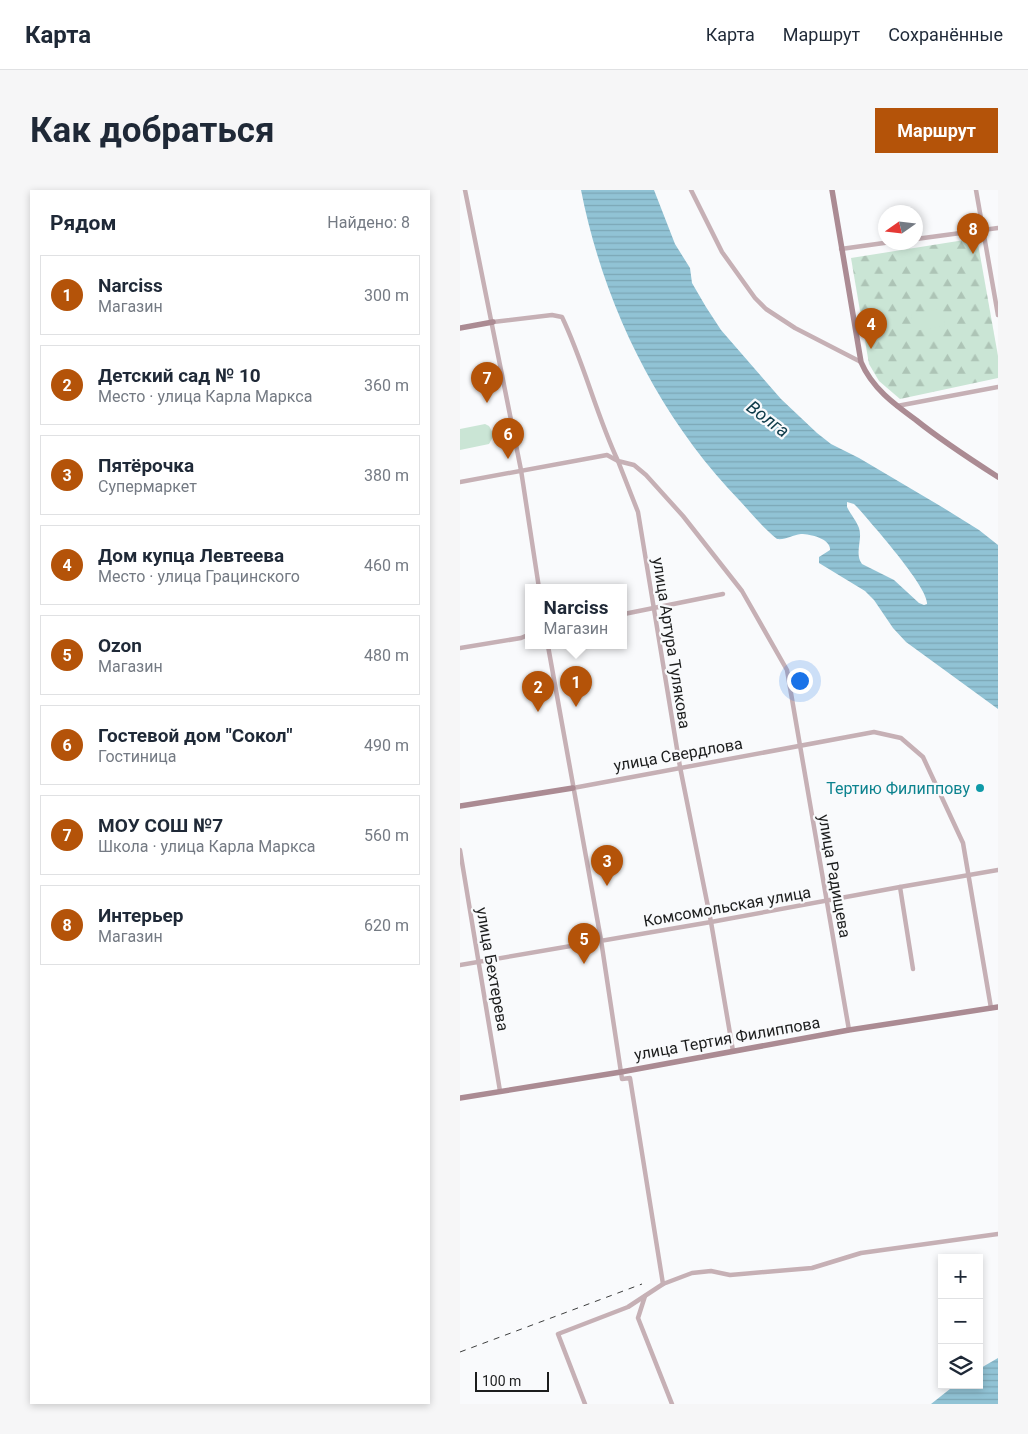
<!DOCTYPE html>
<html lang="ru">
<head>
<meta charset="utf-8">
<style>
  :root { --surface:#fff; --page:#f6f6f7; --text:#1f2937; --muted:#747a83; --line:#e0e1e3; --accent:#b45309 }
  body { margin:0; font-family:Roboto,sans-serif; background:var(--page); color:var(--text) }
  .controls { position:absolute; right:15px; bottom:15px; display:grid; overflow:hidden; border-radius:0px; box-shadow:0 2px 8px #0003 }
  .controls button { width:45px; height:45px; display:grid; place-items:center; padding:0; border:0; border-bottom:1px solid var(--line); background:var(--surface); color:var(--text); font:25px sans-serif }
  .compass { position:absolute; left:418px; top:15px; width:45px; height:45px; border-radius:50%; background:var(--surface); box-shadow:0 2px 8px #0003; rotate:256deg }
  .scale { position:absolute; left:15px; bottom:12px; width:74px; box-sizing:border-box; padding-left:5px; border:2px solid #1c1d1d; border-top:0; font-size:14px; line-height:18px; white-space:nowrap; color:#1c1d1d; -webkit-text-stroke:4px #f9fafc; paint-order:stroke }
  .you { position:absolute; left:339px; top:490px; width:18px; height:18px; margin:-12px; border:4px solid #fff; border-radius:50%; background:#1a73e8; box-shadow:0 0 0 8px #1a73e833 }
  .badge { display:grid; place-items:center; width:32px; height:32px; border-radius:50%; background:var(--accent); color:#fff; font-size:16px; font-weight:700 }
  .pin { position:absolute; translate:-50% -41px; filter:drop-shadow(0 1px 2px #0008) }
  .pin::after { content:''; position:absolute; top:26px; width:18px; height:15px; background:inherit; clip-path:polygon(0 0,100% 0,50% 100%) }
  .popup { position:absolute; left:65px; top:394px; width:102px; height:65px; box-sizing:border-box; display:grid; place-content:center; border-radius:0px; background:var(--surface); filter:drop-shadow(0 1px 4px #0005); font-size:16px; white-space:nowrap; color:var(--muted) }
  .popup b { font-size:19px; color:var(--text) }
  .popup::after { content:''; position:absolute; left:50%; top:100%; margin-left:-10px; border:10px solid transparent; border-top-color:var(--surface) }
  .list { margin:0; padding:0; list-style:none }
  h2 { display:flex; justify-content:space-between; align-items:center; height:65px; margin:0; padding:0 20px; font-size:21px }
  h2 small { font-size:16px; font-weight:400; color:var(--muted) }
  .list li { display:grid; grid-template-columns:32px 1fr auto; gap:15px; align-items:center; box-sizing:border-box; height:80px; margin:0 10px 10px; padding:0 10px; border:1px solid var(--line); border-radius:0px }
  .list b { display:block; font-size:19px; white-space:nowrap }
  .list p { margin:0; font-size:16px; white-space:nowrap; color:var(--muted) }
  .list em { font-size:16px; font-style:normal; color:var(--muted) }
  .icon { flex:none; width:28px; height:28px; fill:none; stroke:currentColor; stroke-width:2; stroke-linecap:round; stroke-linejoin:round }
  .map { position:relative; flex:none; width:538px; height:1214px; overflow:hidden; border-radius:0px }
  header { display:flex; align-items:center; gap:30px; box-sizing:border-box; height:70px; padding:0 25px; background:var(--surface); border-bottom:1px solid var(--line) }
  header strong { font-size:24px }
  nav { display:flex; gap:28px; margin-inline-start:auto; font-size:18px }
  .intro { display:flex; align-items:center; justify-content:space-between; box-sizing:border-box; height:120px; padding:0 30px }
  h1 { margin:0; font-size:35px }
  .button { padding:12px 22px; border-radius:0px; background:var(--accent); color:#fff; font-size:18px; font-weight:700 }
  main { display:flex; gap:30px; padding:0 30px }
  aside { flex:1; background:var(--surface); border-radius:0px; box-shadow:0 2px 8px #0003 }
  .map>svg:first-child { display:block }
  .forest { fill:url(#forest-firs) }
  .garden { fill:#cae5d5 }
  .water { fill:url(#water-rules); fill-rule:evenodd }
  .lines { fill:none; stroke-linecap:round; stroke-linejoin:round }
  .street { stroke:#c6b0b5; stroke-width:4.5 }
  .secondary { stroke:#ab8b93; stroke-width:5.5 }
  .rail { stroke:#3d3e3e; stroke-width:1; stroke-dasharray:6 6; stroke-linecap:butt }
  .culture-dot { fill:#0f9aa8; stroke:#f9fafc; stroke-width:2 }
  .labels { text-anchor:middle; stroke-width:4.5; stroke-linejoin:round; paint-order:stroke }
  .street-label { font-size:16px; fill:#1c1d1d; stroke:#f9fafc }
  .culture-label { font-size:16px; fill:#0d838f; stroke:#f9fafc; text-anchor:end }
  .water-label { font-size:18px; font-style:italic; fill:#0d3a48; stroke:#f9fafc }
</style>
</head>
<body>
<header>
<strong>Карта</strong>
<nav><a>Карта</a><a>Маршрут</a><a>Сохранённые</a></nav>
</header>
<div class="intro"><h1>Как добраться</h1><a class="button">Маршрут</a></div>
<main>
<aside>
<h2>Рядом<small>Найдено: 8</small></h2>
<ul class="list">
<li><span class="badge">1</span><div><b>Narciss</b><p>Магазин</p></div><em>300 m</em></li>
<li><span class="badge">2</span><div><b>Детский сад № 10</b><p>Место · улица Карла Маркса</p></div><em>360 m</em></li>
<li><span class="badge">3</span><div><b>Пятёрочка</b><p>Супермаркет</p></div><em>380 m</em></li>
<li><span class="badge">4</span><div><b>Дом купца Левтеева</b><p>Место · улица Грацинского</p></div><em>460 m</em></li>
<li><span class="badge">5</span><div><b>Ozon</b><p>Магазин</p></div><em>480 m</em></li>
<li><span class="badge">6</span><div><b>Гостевой дом &quot;Сокол&quot;</b><p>Гостиница</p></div><em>490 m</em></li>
<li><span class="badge">7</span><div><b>МОУ СОШ №7</b><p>Школа · улица Карла Маркса</p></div><em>560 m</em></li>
<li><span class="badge">8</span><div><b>Интерьер</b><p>Магазин</p></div><em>620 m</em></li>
</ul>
</aside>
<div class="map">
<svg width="538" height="1214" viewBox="0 0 538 1214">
  <defs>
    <pattern id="forest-firs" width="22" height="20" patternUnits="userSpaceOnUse" patternTransform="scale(1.25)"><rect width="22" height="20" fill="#cae5d5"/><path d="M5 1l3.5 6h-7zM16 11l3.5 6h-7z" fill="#adc4b6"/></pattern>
    <pattern id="water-rules" width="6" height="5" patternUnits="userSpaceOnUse" patternTransform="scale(1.25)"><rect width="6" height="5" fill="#91c3d5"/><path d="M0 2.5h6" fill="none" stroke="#7ca7b6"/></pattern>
  </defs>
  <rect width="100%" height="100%" fill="#f9fafc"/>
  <path class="forest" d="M517,48L538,166V188L440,209L419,191L409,174L391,68Z"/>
  <g class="garden">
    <path d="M482,119L485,136L454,141L451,124Z"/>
    <path d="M25,234L29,236L34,245L29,254L0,260V239Z"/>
  </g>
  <g class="water">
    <path d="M121,0H194L215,54L230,78L232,93L246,117L261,140L321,209L357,243L371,254L399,268L482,317L519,340L538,355V519L446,452L433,438L414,410L405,401L359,373V367L370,360C371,349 351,344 341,344C332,345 326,350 317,349C303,338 292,324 280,311C198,226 144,116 121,0ZM387,312L394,314L398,318C411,333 469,398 467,414L464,415L459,413L434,390L402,374C394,363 403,350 399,338C396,330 391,325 387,317Z"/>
    <path d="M538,1168V1214H471L495,1195H519V1179Z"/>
  </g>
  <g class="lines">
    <g class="street">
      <path d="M5,0L61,280L79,398"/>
      <path d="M231,0L262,62L295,108L306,119L335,138L401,172"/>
      <path d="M516,0L538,125"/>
      <path d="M456,49L538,38"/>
      <path d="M381,59L431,52"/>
      <path d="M33,132L92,125L102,127C124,173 136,224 158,271L174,275L186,285L223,326L282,401L327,480L389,840"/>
      <path d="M437,216L538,197"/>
      <path d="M0,292L147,265L158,271L178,322L220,577L251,732L273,861"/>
      <path d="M164,424L263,404"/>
      <path d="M88,456L141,750L162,889L170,888L203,1094L232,1083L251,1081L270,1085L352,1078L401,1063L538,1044"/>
      <path d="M0,458L61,448L68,445"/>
      <path d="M113,598L414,542L441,548L463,567L503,653L531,818"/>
      <path d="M0,660L40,901"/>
      <path d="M440,697L453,779"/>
      <path d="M0,775L251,732L440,697L538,680"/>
      <path d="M185,1106L178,1128L212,1214"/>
      <path d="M125,1214L98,1144L168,1117L203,1094"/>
    </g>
    <g class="secondary">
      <path d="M372,0L401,172C412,198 434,214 456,230C482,251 510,269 538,287"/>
      <path d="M0,138L33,132"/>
      <path d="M0,616L113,598"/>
      <path d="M0,908L161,882L389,840L538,817"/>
    </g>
    <path class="rail" d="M0,1162L182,1094"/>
  </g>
  <circle class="culture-dot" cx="520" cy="598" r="5"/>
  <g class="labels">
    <g class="street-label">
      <text transform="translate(212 453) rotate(81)" y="6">улица Артура Тулякова</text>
      <text transform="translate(218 564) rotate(-10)" y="6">улица Свердлова</text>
      <text transform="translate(375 686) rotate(80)" y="6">улица Радищева</text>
      <text transform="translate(267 716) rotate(-10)" y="6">Комсомольская улица</text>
      <text transform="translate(33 779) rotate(80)" y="6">улица Бехтерева</text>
      <text transform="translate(267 848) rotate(-10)" y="6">улица Тертия Филиппова</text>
    </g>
    <g class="culture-label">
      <text x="510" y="604">Тертию Филиппову</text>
    </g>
    <g class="water-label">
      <text transform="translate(308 229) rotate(37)" y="6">Волга</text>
    </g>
  </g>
</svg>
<div class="controls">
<button>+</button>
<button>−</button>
<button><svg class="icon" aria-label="layers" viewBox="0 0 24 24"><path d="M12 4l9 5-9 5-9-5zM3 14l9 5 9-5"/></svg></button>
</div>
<svg class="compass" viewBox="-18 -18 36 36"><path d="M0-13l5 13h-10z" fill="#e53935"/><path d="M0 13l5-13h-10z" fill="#747a83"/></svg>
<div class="scale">100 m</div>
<div class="you"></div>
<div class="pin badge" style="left:116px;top:517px">1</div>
<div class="popup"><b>Narciss</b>Магазин</div>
<div class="pin badge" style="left:78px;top:522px">2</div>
<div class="pin badge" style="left:147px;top:696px">3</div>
<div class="pin badge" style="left:411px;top:159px">4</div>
<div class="pin badge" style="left:124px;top:774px">5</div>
<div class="pin badge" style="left:48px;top:269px">6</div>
<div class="pin badge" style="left:27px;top:213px">7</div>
<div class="pin badge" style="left:513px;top:64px">8</div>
</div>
</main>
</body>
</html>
